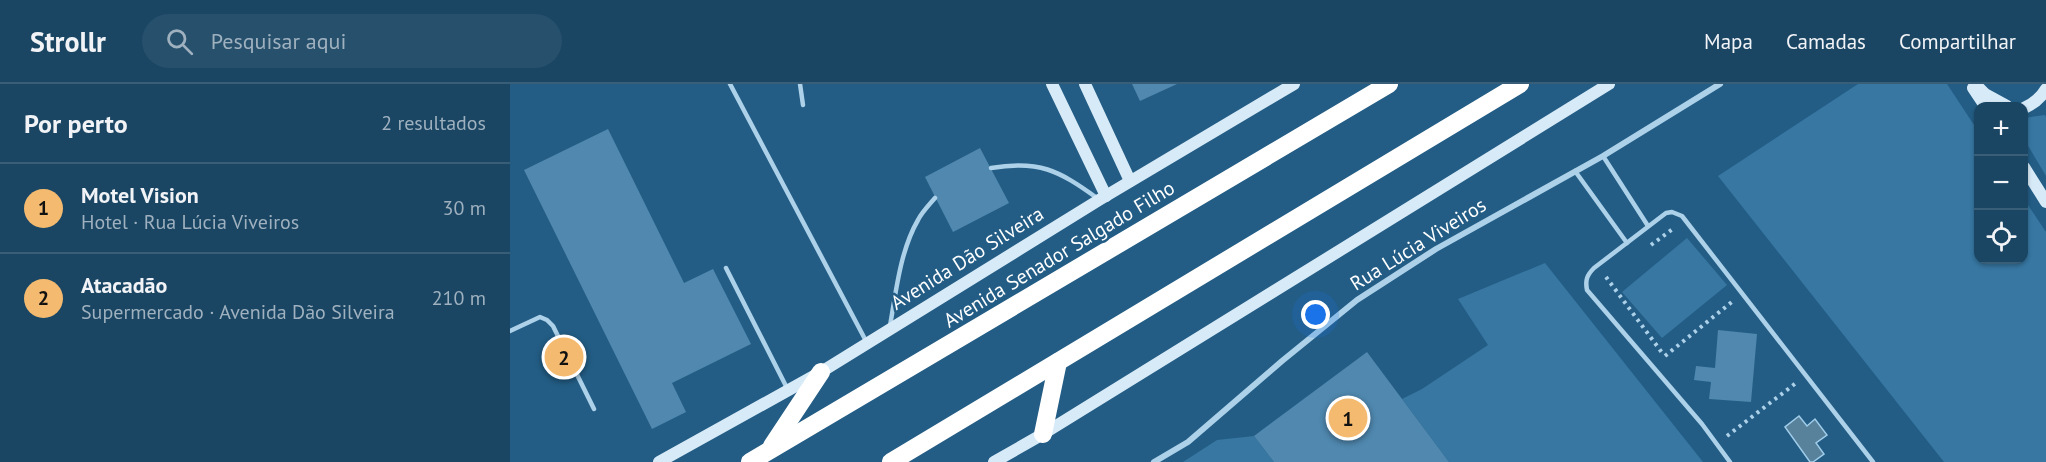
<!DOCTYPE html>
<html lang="pt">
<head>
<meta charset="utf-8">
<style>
  :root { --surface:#1a4664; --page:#27506d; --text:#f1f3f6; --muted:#9fb1bf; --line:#385e78; --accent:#f4ba6f }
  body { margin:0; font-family:"PT Sans",sans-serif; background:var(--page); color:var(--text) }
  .controls { position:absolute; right:18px; top:18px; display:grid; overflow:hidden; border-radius:12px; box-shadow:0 2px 4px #0004 }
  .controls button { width:54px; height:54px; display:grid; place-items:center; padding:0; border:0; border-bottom:2px solid var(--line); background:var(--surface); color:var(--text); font:30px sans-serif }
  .you { position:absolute; left:806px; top:231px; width:21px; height:21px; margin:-15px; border:4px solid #fff; border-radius:50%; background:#1a73e8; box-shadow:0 0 0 9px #1a73e833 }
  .badge { display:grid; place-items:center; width:39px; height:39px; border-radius:50%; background:var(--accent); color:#111; font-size:20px; font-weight:700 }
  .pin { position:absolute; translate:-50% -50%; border:3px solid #fff; box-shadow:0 2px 6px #0006 }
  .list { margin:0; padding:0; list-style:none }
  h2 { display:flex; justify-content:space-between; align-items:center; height:78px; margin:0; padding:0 24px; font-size:26px }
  h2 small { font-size:20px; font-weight:400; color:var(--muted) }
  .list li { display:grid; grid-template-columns:39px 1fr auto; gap:18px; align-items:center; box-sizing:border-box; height:90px; padding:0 24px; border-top:2px solid var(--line) }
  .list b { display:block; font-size:22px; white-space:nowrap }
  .list p { margin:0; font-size:20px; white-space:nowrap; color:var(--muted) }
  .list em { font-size:20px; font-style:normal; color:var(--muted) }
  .icon { flex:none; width:33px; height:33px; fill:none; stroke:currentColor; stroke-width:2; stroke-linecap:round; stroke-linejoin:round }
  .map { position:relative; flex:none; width:1536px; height:378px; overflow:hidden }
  header { display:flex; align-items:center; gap:36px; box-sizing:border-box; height:84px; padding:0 30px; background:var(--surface); border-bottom:2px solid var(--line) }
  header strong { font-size:28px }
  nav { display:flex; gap:33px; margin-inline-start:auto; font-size:21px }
  .search { width:420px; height:54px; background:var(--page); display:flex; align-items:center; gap:15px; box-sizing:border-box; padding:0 21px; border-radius:33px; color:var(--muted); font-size:22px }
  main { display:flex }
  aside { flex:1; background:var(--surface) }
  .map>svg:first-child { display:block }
  .green { fill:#3777a2 }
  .water { fill:#58819c; stroke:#a0cdea; stroke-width:1.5 }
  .building { fill:#5088af }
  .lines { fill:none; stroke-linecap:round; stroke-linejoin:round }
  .path { stroke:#acd1e9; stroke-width:4; stroke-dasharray:3 4.5; stroke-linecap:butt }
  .lane { stroke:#acd1e9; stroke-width:4.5 }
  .street { stroke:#acd1e9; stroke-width:6 }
  .secondary { stroke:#d7eaf7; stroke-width:12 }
  .highway { stroke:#fff; stroke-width:18 }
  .labels { text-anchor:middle; stroke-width:5; stroke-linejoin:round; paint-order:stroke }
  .street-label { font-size:20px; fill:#fff; stroke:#235d85 }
</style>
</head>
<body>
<header>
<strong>Strollr</strong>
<div class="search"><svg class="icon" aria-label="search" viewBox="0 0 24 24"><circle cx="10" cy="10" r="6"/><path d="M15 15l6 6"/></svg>Pesquisar aqui</div>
<nav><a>Mapa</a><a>Camadas</a><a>Compartilhar</a></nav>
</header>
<main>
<aside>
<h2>Por perto<small>2 resultados</small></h2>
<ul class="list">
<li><span class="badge">1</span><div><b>Motel Vision</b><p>Hotel · Rua Lúcia Viveiros</p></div><em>30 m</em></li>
<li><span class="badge">2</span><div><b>Atacadão</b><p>Supermercado · Avenida Dão Silveira</p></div><em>210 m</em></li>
</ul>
</aside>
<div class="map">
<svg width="1536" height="378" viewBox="0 0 1536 378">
  <rect width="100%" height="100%" fill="#235d85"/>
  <g class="green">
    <path d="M1348,0H1437L1468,47V176H1514V115L1536,148V378H1434L1208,92Z"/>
    <path d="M1535,31L1536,33V92L1514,55V34Z"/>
    <path d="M1177,154L1217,201L1152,254L1112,208Z"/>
    <path d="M1035,179L1193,378H939L892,315L912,305L978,261L948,215Z"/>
    <path d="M744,352L764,378H673L707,356Z"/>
  </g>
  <path class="water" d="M1289,332L1297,342L1305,335L1317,351L1306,359L1314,370L1303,378H1300L1275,343Z"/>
  <g class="building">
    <path d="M622,0H667L630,17Z"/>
    <path d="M98,45L174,199L203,185L241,260L162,299L176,328L142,345L14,86Z"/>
    <path d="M470,64L499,119L443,148L415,93Z"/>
    <path d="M1208,246L1247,250L1241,318L1199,315L1201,298L1184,296L1186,282L1205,284Z"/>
    <path d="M857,268L939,378H764L744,352Z"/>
  </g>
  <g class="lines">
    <g class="path">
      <path d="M1141,161L1164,144"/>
      <path d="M1096,193L1153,270"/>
      <path d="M1155,272L1223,217"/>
      <path d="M1217,352L1286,299"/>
    </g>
    <g class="lane">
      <path d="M220,0L356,257"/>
      <path d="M290,0L293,21"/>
      <path d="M1093,72L1138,142"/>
      <path d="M481,84C529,76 548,86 587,114"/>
      <path d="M1065,87L1117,159"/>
      <path d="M216,184L277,304"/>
      <path d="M380,242C386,208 390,167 408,136C412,128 419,121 425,114"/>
      <path d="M0,247L30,233L37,236L43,242L84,325"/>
      <path d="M1220,378L1192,340L1077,206C1075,196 1077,191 1084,184L1156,129L1162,128L1172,132L1363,378"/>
    </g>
    <path class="street" d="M644,378L678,358L772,277L847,216L926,165L1093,72L1210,0"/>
    <g class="secondary">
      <path d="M542,0L596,112"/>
      <path d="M575,0L620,97"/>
      <path d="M1465,0L1475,10L1497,22"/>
      <path d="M1463,4L1475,22"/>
      <path d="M1514,24C1523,20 1531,14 1536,5"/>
      <path d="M1514,83L1536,118"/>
      <path d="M149,378L311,288L589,116L784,0"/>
      <path d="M484,378L533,350L1099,0"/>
    </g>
    <g class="highway">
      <path d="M533,350L548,278"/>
      <path d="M262,362L311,288"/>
      <path d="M240,378L879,0"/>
      <path d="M381,378L1010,0"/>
    </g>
  </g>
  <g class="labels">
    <g class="street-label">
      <text transform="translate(908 160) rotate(-32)" y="7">Rua Lúcia Viveiros</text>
      <text transform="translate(549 170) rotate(-31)" y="7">Avenida Senador Salgado Filho</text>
      <text transform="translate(457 174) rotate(-32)" y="7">Avenida Dão Silveira</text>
    </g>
  </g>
</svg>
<div class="controls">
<button>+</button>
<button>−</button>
<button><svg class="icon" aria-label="locate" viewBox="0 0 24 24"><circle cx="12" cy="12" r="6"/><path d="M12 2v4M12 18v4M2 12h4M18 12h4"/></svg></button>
</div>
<div class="you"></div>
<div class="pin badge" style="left:838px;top:334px">1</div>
<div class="pin badge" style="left:54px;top:273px">2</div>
</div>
</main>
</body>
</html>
